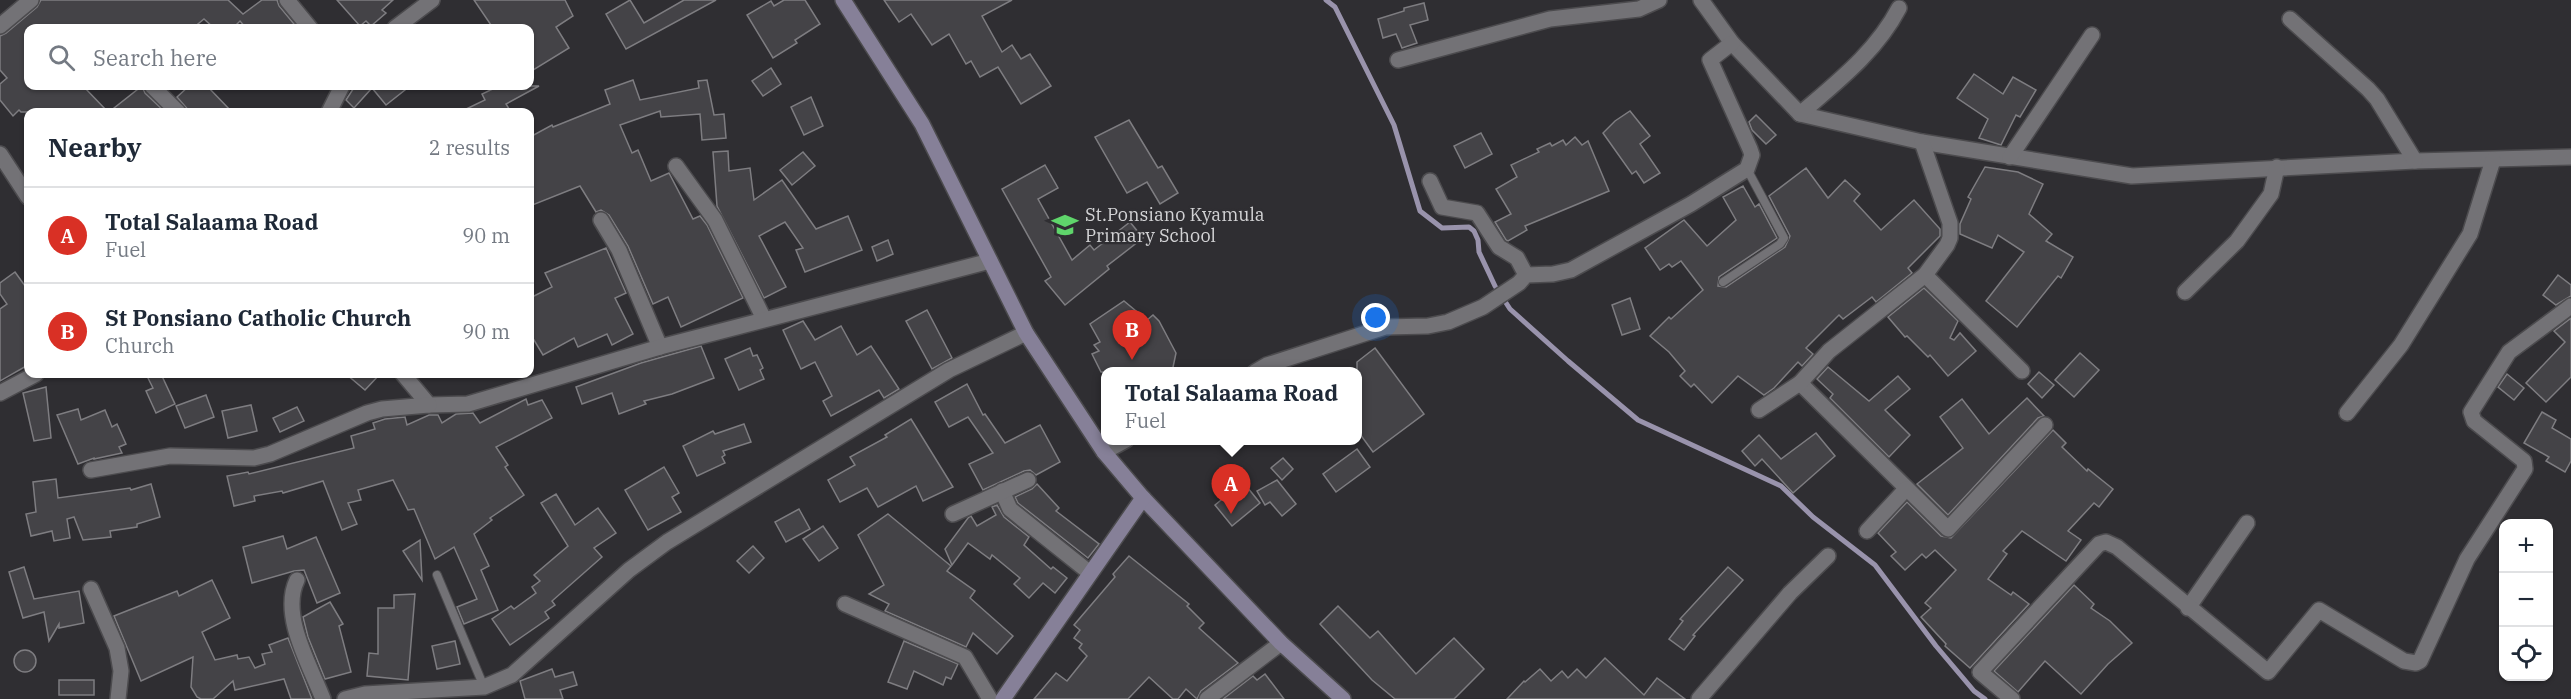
<!DOCTYPE html>
<html lang="en">
<head>
<meta charset="utf-8">
<style>
  :root { --surface:#fff; --page:#f6f6f7; --text:#1f2937; --muted:#747a83; --line:#e0e1e3; --accent:#d93025 }
  body { margin:0; font-family:"IBM Plex Serif",serif; background:var(--page); color:var(--text) }
  .controls { position:absolute; right:18px; bottom:18px; display:grid; overflow:hidden; border-radius:12px; box-shadow:0 2px 4px #0004 }
  .controls button { width:54px; height:54px; display:grid; place-items:center; padding:0; border:0; border-bottom:2px solid var(--line); background:var(--surface); color:var(--text); font:30px sans-serif }
  .you { position:absolute; left:1376px; top:318px; width:21px; height:21px; margin:-15px; border:4px solid #fff; border-radius:50%; background:#1a73e8; box-shadow:0 0 0 9px #1a73e833 }
  .badge { display:grid; place-items:center; width:39px; height:39px; border-radius:50%; background:var(--accent); color:#fff; font-size:20px; font-weight:700 }
  .pin { position:absolute; translate:-50% -50px; filter:drop-shadow(0 2px 3px #0008) }
  .pin::after { content:''; position:absolute; top:32px; width:21px; height:18px; background:inherit; clip-path:polygon(0 0,100% 0,50% 100%) }
  .popup { position:absolute; left:1101px; top:367px; width:261px; height:78px; box-sizing:border-box; display:grid; place-content:center; border-radius:12px; background:var(--surface); filter:drop-shadow(0 2px 4px #0005); font-size:20px; white-space:nowrap; color:var(--muted) }
  .popup b { font-size:22px; color:var(--text) }
  .popup::after { content:''; position:absolute; left:50%; top:100%; margin-left:-12px; border:12px solid transparent; border-top-color:var(--surface) }
  .list { margin:0; padding:0; list-style:none }
  h2 { display:flex; justify-content:space-between; align-items:center; height:78px; margin:0; padding:0 24px; font-size:26px }
  h2 small { font-size:20px; font-weight:400; color:var(--muted) }
  .list li { display:grid; grid-template-columns:39px 1fr auto; gap:18px; align-items:center; box-sizing:border-box; height:96px; padding:0 24px; border-top:2px solid var(--line) }
  .list b { display:block; font-size:22px; white-space:nowrap }
  .list p { margin:0; font-size:20px; white-space:nowrap; color:var(--muted) }
  .list em { font-size:20px; font-style:normal; color:var(--muted) }
  .icon { flex:none; width:33px; height:33px; fill:none; stroke:currentColor; stroke-width:2; stroke-linecap:round; stroke-linejoin:round }
  .map { position:relative; flex:none; width:2571px; height:699px; overflow:hidden }
  .search { position:absolute; background:var(--surface); box-shadow:0 2px 4px #0004; left:24px; top:24px; width:510px; height:66px; display:flex; align-items:center; gap:15px; box-sizing:border-box; padding:0 21px; border-radius:12px; color:var(--muted); font-size:22px }
  .panel { position:absolute; background:var(--surface); box-shadow:0 2px 4px #0004; left:24px; top:108px; width:510px; height:270px; border-radius:12px }
  .map>svg:first-child { display:block }
  .lines { fill:none; stroke-linecap:round; stroke-linejoin:round }
  .stream { stroke:#9993ac; stroke-width:5 }
  .building { fill:#444347; stroke:#7e7d81; stroke-width:1.5 }
  .lane-casing { stroke:#4c4b4e; stroke-width:10 }
  .street-casing { stroke:#4c4b4e; stroke-width:18 }
  .secondary-casing { stroke:#4c4b4e; stroke-width:18 }
  .lane { stroke:#737276; stroke-width:8 }
  .street { stroke:#737276; stroke-width:15 }
  .secondary { stroke:#868098; stroke-width:15 }
  .labels { text-anchor:middle; stroke-width:4.5; stroke-linejoin:round; paint-order:stroke }
  .poi-label { font-size:18px; fill:#d3d3d5; stroke:#2f2e32; text-anchor:start }
</style>
</head>
<body>
<div class="map">
<svg width="2571" height="699" viewBox="0 0 2571 699">
  <rect width="100%" height="100%" fill="#2f2e32"/>
  <g class="lines">
    <path class="stream" d="M1326,0L1335,7L1394,125L1420,211L1442,228L1469,227L1474,231L1478,240L1479,252L1495,286L1510,309L1568,361L1638,420L1781,486L1813,517L1875,565L1936,646L1974,691L1985,699"/>
  </g>
  <g class="building">
    <path d="M41,0H228L243,14L262,0H277L279,6L294,24L289,28H246L240,21L233,28H214L204,19L193,28H28V86H83L108,112H21L19,110L13,116L0,100V84L7,78L0,70V36L6,33L37,7Z"/>
    <path d="M337,0H393L382,10L386,13L371,26L366,21L360,26Z"/>
    <path d="M474,0H565L573,16L556,27L569,48L530,72V28H493Z"/>
    <path d="M630,0L644,23L684,0H716L626,49L606,14Z"/>
    <path d="M784,0H805L820,24L795,40L797,43L773,58L747,15L771,1L774,6Z"/>
    <path d="M884,0H1012L982,16L1002,52L1012,45L1021,59L1030,54L1051,86L1021,104L998,67L980,77L971,61L966,64L949,34L932,45L911,14L899,22Z"/>
    <path d="M1424,3L1428,20L1410,25L1417,43L1402,48L1396,34L1383,38L1378,19L1404,11V8Z"/>
    <path d="M771,68L781,84L763,96L752,81Z"/>
    <path d="M1974,74L2003,94L2013,77L2036,90L2020,117L2016,115L2001,145L1979,138L1988,119L1957,98Z"/>
    <path d="M633,80L640,100L699,88L698,81L707,80L714,115L724,114L726,138L702,140L700,114L661,117L660,111L620,125L632,153L638,150L651,181L669,173L693,219L700,216L707,225L743,298L681,327L668,297L653,304L628,246L609,215L601,210L596,212L580,186L530,206V137L552,125L553,127L610,104L605,90Z"/>
    <path d="M142,86L145,93L165,112H109Z"/>
    <path d="M189,86H207L232,112H190L177,97Z"/>
    <path d="M355,86H410L386,105L372,88L354,108L346,100Z"/>
    <path d="M499,86H539L506,104L511,112H460L485,100L482,94Z"/>
    <path d="M811,97L823,126L804,135L791,107Z"/>
    <path d="M1630,111L1650,136L1640,144L1660,173L1644,183L1636,171L1632,174L1603,133L1615,121Z"/>
    <path d="M1756,115L1776,135L1766,144L1752,130L1749,122Z"/>
    <path d="M1129,120L1158,168L1162,166L1178,193L1160,204L1147,182L1127,193L1095,137Z"/>
    <path d="M1481,133L1492,154L1465,168L1454,146Z"/>
    <path d="M1575,137L1582,145L1588,141L1609,191L1525,226L1527,230L1508,241L1506,240L1495,222L1511,214L1496,189L1517,177L1511,165L1539,152L1537,149L1550,143L1552,146L1563,140L1566,145Z"/>
    <path d="M728,151L729,171L750,168L754,200L782,180L816,229L848,216L862,250L805,272L796,250L803,248L785,222L759,236L786,287L764,298L717,206L713,152Z"/>
    <path d="M803,152L815,166L792,185L780,170Z"/>
    <path d="M1045,165L1058,188L1038,199L1072,260L1090,245L1094,250L1130,222L1143,238L1107,266L1109,269L1065,305L1045,281L1051,277L1002,189Z"/>
    <path d="M1985,167L2018,172L2043,184L2029,214L2052,234L2046,241L2073,257L2061,278L2058,276L2017,327L1986,301L2024,252L1998,235L1992,248L1960,234V224L1971,199L1968,197Z"/>
    <path d="M1806,168L1828,198L1845,180L1860,194L1854,201L1881,230L1914,200L1940,229V236L1908,268L1912,273L1876,302L1872,297L1843,319L1839,315L1806,348L1813,354L1802,366L1798,362L1774,388L1764,395L1738,376L1712,403L1694,384L1691,387L1680,376L1685,371L1669,352L1650,336L1669,317L1671,319L1703,290L1681,261L1672,267L1669,264L1660,270L1645,248L1684,220L1707,246L1736,220L1723,197L1743,186L1755,207L1759,204L1777,238L1719,277L1718,286L1726,287L1785,247L1790,236L1769,196Z"/>
    <path d="M888,240L893,254L877,261L872,247Z"/>
    <path d="M606,248L626,293L615,298L633,334L612,345L607,334L578,347L574,338L543,355L534,340L530,342V298L552,287L545,273Z"/>
    <path d="M15,272L28,290V365L0,381V309L7,304L0,294V283Z"/>
    <path d="M2558,275L2571,285V296L2556,305L2543,295Z"/>
    <path d="M1924,288L1958,321L1950,338L1954,340L1960,333L1976,351L1948,376L1930,355L1928,357L1907,336L1905,337L1888,317Z"/>
    <path d="M1630,298L1640,329L1622,335L1612,305Z"/>
    <path d="M1124,301L1147,320L1153,315L1159,321L1176,353L1172,372H1101L1092,354L1099,351L1094,345L1100,342L1090,324Z"/>
    <path d="M927,310L952,358L932,369L906,321Z"/>
    <path d="M2571,318V377L2546,402L2526,383L2565,342L2554,331Z"/>
    <path d="M803,321L815,340L841,326L857,355L871,346L899,389L884,398L879,390L831,416L823,401L832,396L815,362L801,369L783,330Z"/>
    <path d="M701,346L714,378L672,394L644,401L646,404L619,414L612,393L582,404L576,387L641,363Z"/>
    <path d="M750,348L753,356L757,355L763,368L760,370L764,379L739,390L725,359Z"/>
    <path d="M1375,348L1424,414L1373,452L1357,430V362Z"/>
    <path d="M2080,353L2099,370L2074,397L2055,380Z"/>
    <path d="M1828,367L1869,401L1898,376L1910,389L1885,410L1910,435L1889,457L1830,398L1833,394L1817,379Z"/>
    <path d="M2039,372L2054,385L2042,398L2028,384Z"/>
    <path d="M146,374H161L175,404L156,413L146,391L153,388Z"/>
    <path d="M346,374H380L365,390Z"/>
    <path d="M2507,374L2524,388L2514,400L2498,387Z"/>
    <path d="M967,384L983,415L985,414L1005,443L1040,425L1060,462L1036,475L1030,470L1024,471L983,490L969,464L993,453L968,417L949,427L935,402Z"/>
    <path d="M46,387L51,438L34,441L23,393Z"/>
    <path d="M206,395L214,417L185,428L176,406Z"/>
    <path d="M2027,398L2044,416L2038,418L1948,515L1917,484L1963,448L1940,417L1962,399L1989,434Z"/>
    <path d="M526,399L528,405L542,400L552,418L496,447L508,465L505,467L524,495L490,518L492,520L474,534L489,566L481,570L498,610L464,624L457,607L477,599L454,547L435,559L414,509L408,510L393,480L358,490L361,500L348,503L357,524L342,530L323,481L283,493L282,491L254,496L255,501L234,506L227,476L248,472L249,474L354,448L351,436L375,429L373,423L385,419L405,417L407,425L429,415H438L442,423L456,414L473,413L480,423Z"/>
    <path d="M251,405L257,431L228,438L222,411Z"/>
    <path d="M297,407L304,421L280,432L273,418Z"/>
    <path d="M78,409L81,420L105,410L112,427L117,424L126,444L119,447L122,453L94,459V458L78,464L57,415Z"/>
    <path d="M2542,412L2556,420L2552,428L2571,439V461L2565,472L2546,461L2549,457L2524,443Z"/>
    <path d="M911,419L953,487L923,501L916,486L878,507L867,488L840,502L828,480L855,465L850,457L887,437L885,435Z"/>
    <path d="M744,424L751,442L723,451L725,455L722,457L725,463L697,476L683,446L713,431L715,434Z"/>
    <path d="M2053,430L2066,443L2062,447L2087,471L2088,469L2113,489L2099,507L2094,503L2068,531L2081,540L2066,561L2022,531L2003,551L2007,554L1988,579L2011,595L2013,592L2029,604L1970,668L1945,646L1946,644L1921,617L1931,608L1925,603L1956,570L1935,550L1926,558L1922,554L1905,570L1891,556L1896,552L1878,533L1907,502L1941,536L1951,538Z"/>
    <path d="M1816,433L1835,456L1793,493L1762,459L1755,466L1742,451L1759,435L1781,459Z"/>
    <path d="M1357,449L1370,467L1336,492L1323,474Z"/>
    <path d="M1283,458L1293,469L1282,480L1271,468Z"/>
    <path d="M664,467L679,493L672,497L681,512L648,530L625,490Z"/>
    <path d="M56,479L58,498L130,488L131,490L151,484L160,517L137,524V527L110,531L111,537L83,540L74,517L67,519L70,538L54,541L52,531L31,536L26,514L36,512L33,482Z"/>
    <path d="M1277,480L1296,504L1282,516L1270,502L1265,505L1257,491Z"/>
    <path d="M1243,482L1260,503L1232,526L1215,505Z"/>
    <path d="M1037,484L1059,508L1056,511L1099,544L1088,558L1018,503L1015,497L1032,489Z"/>
    <path d="M556,494L575,525L598,508L616,533L594,548L602,557L552,601L555,605L545,612L549,618L510,645L492,619L511,606L514,609L536,593L532,587L540,581L534,575L568,546L541,503Z"/>
    <path d="M997,505L1004,517L1029,537L1024,545L1051,569L1053,567L1067,578L1055,593L1043,583L1029,598L1014,584L1020,578L992,555L990,559L968,543L952,565L945,549L968,518L971,516L977,526L996,515L992,507Z"/>
    <path d="M799,509L810,529L786,542L775,522Z"/>
    <path d="M888,514L951,566L947,571L975,591L970,598L1013,636L997,654L973,633L966,647L885,611L889,604L869,594L884,585L858,535Z"/>
    <path d="M823,526L838,548L819,561L803,539Z"/>
    <path d="M283,536L287,549L316,537L340,593L317,603L304,570L294,571L252,583L243,547Z"/>
    <path d="M420,540L422,580L403,551Z"/>
    <path d="M753,546L764,558L749,573L737,561Z"/>
    <path d="M1129,556L1189,604L1187,606L1204,623L1199,628L1238,663L1201,691L1197,699L1186,689L1178,699H1173L1149,677L1128,699H1034L1056,673L1067,681L1087,656L1079,648L1082,644L1074,638L1080,630L1074,625L1115,577L1113,574Z"/>
    <path d="M24,567L34,599L79,591L84,623L59,628V624L49,641L44,612L23,618L9,572Z"/>
    <path d="M1728,567L1743,580L1693,635L1695,636L1684,650L1669,639L1683,621L1680,619Z"/>
    <path d="M212,580L230,618L202,632L215,660L237,655L238,659L249,657L255,668L265,664L262,654L272,652L269,645L288,638L312,699H291L284,679L235,690L233,681L213,699H201L197,697L191,687L193,657L141,681L114,616L177,591L179,596Z"/>
    <path d="M2074,585L2094,604L2091,608L2110,621L2132,643L2108,664L2081,694L2045,661L2018,692L1994,671Z"/>
    <path d="M415,594L408,680L367,676L369,653L378,654V608H394V595Z"/>
    <path d="M330,602L343,624L339,626L351,672L325,679L308,637L303,617Z"/>
    <path d="M1338,606L1370,638L1378,631L1416,674L1454,638L1484,669L1454,699H1395L1372,680L1320,624Z"/>
    <path d="M455,641L460,664L437,669L432,646Z"/>
    <path d="M904,641L958,664L951,679L946,677L943,685L914,671L907,689L888,682Z"/>
    <circle cx="25" cy="661" r="11"/>
    <path d="M1605,658L1644,695L1657,678L1685,699H1507L1524,681L1525,682L1540,669L1551,681L1562,671L1568,678L1577,669L1586,678Z"/>
    <path d="M552,669L555,677L573,672L577,685L560,690L563,699H525L520,681Z"/>
    <path d="M1265,674L1284,699H1223L1253,676L1257,680Z"/>
    <rect x="59" y="680" width="35" height="15"/>
  </g>
  <g class="lines">
    <g class="lane-casing">
      <g id="lane">
        <path d="M1723,282L1780,244L1784,238L1747,169"/>
        <path d="M437,575L484,687"/>
      </g>
    </g>
    <g class="street-casing">
      <g id="street">
        <path d="M287,0L310,28"/>
        <path d="M1701,0L1732,43L1800,114L1922,142L2132,176L2415,161L2571,157"/>
        <path d="M2290,19L2368,89L2377,99L2415,161"/>
        <path d="M0,26L31,0"/>
        <path d="M395,28L432,0"/>
        <path d="M1398,60L1550,19L1639,9L1659,0"/>
        <path d="M152,86L178,112"/>
        <path d="M329,112L342,86"/>
        <path d="M1800,114C1837,82 1876,52 1899,8"/>
        <path d="M0,154L28,197"/>
        <path d="M2010,157L2092,35"/>
        <path d="M676,166L715,220L764,319"/>
        <path d="M1430,181L1442,207L1477,213L1499,247L1517,258L1526,275"/>
        <path d="M601,220L619,250L660,347"/>
        <path d="M1925,275L2022,371"/>
        <path d="M2185,292L2237,241L2271,194L2277,167"/>
        <path d="M1255,372L1267,365L1385,327L1428,326L1448,322L1483,307L1519,283L1526,275L1553,274L1571,270L1691,204L1747,169L1752,155L1750,149L1710,60L1732,43"/>
        <path d="M403,374L429,405L468,404L660,347L990,261"/>
        <path d="M1800,383L1948,529L2045,425"/>
        <path d="M0,393L36,374"/>
        <path d="M1759,410L1800,383L1829,351L1925,275L1947,245L1950,238V223L1922,142"/>
        <path d="M2347,413L2401,345L2470,234L2493,160"/>
        <path d="M1104,452L1126,440"/>
        <path d="M91,470L170,456L254,458L270,454L367,413L382,409L429,405"/>
        <path d="M1002,491L1010,509L1090,573"/>
        <path d="M953,514L1028,480"/>
        <path d="M1867,531L1906,489"/>
        <path d="M297,580C280,615 310,665 323,699"/>
        <path d="M91,589L117,648L121,671L118,699"/>
        <path d="M845,604L965,657L990,699"/>
        <path d="M2188,608L2247,523"/>
        <path d="M345,699L365,694L484,687L512,675L629,570L667,542L949,370L1026,333"/>
        <path d="M1207,699L1281,643"/>
        <path d="M1699,699L1790,593L1828,556"/>
        <path d="M2012,699L1980,672L2099,544L2106,542L2117,547L2268,672L2319,610L2404,661L2416,663L2420,661L2467,559L2525,469L2524,461L2474,421L2471,412L2509,352L2571,306"/>
      </g>
    </g>
    <g class="secondary-casing">
      <g id="secondary">
        <path d="M843,0L922,124L1026,333L1104,452L1143,498L1281,643L1343,699"/>
        <path d="M1003,699L1143,498"/>
      </g>
    </g>
    <use href="#lane" class="lane"/>
    <use href="#street" class="street"/>
    <use href="#secondary" class="secondary"/>
  </g>
  <defs>
    <g id="school-bare" transform="scale(2.07)"><path d="M0-5L7-2L0 1L-7-2ZM-4 1L0 2.5L4 1V4Q0 6-4 4Z" fill="#5fd56b" stroke="#2f2e32" stroke-width="2.5" paint-order="stroke"/></g>
  </defs>
  <g fill-rule="evenodd">
    <use href="#school-bare" x="1065" y="225"/>
  </g>
  <g class="labels">
    <g class="poi-label">
      <text x="1085" y="221">St.Ponsiano Kyamula<tspan x="1085" dy="21">Primary School</tspan></text>
    </g>
  </g>
</svg>
<div class="controls">
<button>+</button>
<button>−</button>
<button><svg class="icon" aria-label="locate" viewBox="0 0 24 24"><circle cx="12" cy="12" r="6"/><path d="M12 2v4M12 18v4M2 12h4M18 12h4"/></svg></button>
</div>
<div class="you"></div>
<div class="pin badge" style="left:1231px;top:514px">A</div>
<div class="popup"><b>Total Salaama Road</b>Fuel</div>
<div class="pin badge" style="left:1132px;top:360px">B</div>
<div class="search"><svg class="icon" aria-label="search" viewBox="0 0 24 24"><circle cx="10" cy="10" r="6"/><path d="M15 15l6 6"/></svg>Search here</div>
<section class="panel">
<h2>Nearby<small>2 results</small></h2>
<ul class="list">
<li><span class="badge">A</span><div><b>Total Salaama Road</b><p>Fuel</p></div><em>90 m</em></li>
<li><span class="badge">B</span><div><b>St Ponsiano Catholic Church</b><p>Church</p></div><em>90 m</em></li>
</ul>
</section>
</div>
</body>
</html>
